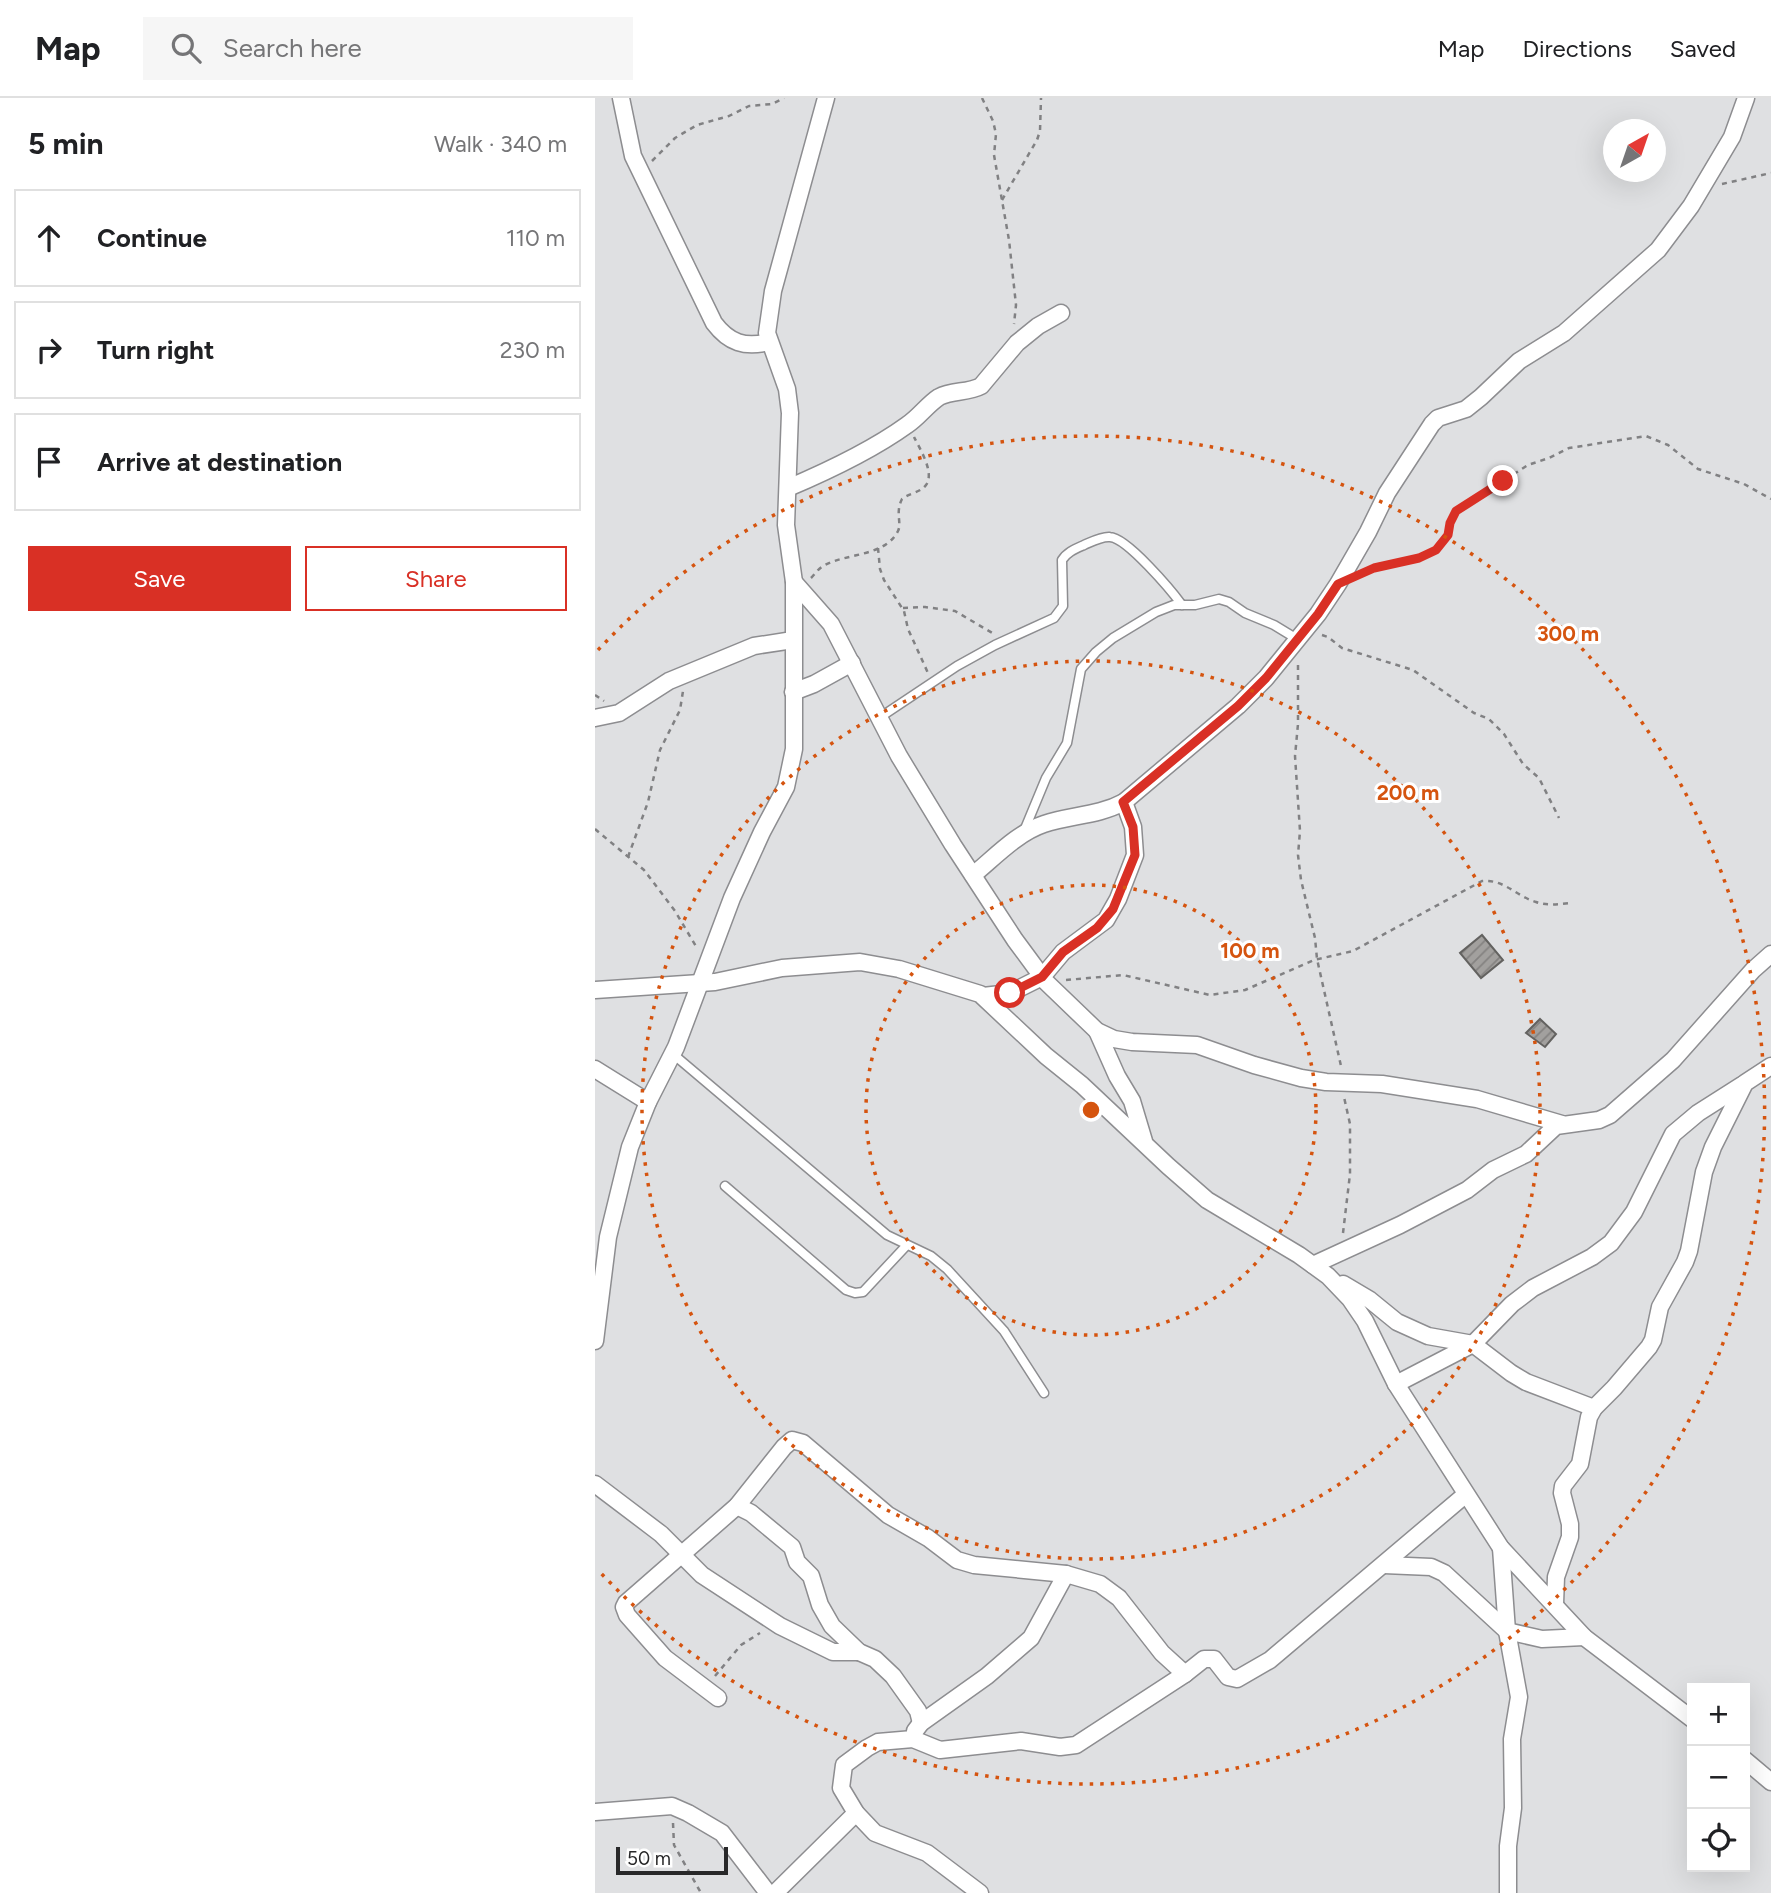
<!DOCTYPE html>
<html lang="en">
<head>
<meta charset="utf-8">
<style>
  :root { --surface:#fff; --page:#f6f6f6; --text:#202124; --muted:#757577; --line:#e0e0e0; --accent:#d93025 }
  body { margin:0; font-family:Figtree,sans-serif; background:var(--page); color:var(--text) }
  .controls { position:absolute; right:21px; bottom:21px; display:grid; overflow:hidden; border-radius:0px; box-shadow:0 7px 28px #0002 }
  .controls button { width:63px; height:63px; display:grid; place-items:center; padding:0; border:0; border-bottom:2px solid var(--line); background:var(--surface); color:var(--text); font:35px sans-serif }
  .compass { position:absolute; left:1008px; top:21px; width:63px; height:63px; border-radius:50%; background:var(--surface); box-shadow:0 7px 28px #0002; rotate:40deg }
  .scale { position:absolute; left:21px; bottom:18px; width:112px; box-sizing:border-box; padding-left:7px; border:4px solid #282829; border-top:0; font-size:19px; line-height:24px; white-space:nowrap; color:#282829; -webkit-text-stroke:5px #fff; paint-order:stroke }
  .stop { position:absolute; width:21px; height:21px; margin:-16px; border:5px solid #d93025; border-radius:50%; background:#fff }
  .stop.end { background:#d93025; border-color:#fff; box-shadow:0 2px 7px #0008 }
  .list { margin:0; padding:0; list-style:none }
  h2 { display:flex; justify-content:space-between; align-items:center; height:91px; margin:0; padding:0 28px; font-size:30px }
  h2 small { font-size:23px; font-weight:400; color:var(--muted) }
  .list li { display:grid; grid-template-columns:46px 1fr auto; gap:21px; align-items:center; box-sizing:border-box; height:98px; margin:0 14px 14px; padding:0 14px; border:2px solid var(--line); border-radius:0px }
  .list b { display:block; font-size:26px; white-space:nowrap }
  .list em { font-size:23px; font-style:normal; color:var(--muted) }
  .actions { display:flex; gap:14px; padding:21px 28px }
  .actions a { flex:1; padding:16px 0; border:2px solid var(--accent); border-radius:0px; text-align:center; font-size:24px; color:var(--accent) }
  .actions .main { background:var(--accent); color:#fff }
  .icon { flex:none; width:38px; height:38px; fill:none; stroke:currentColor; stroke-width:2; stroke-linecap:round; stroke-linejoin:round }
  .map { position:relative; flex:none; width:1176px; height:1795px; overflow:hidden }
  header { display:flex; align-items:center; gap:42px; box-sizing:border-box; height:98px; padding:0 35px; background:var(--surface); border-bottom:2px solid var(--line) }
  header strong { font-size:33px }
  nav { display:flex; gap:38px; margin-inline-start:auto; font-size:24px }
  .search { width:490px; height:63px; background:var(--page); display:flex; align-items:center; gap:18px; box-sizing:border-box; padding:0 24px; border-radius:0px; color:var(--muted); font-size:26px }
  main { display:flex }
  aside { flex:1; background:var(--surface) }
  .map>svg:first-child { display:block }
  .building { fill:url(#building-hatch); stroke:#636260; stroke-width:2 }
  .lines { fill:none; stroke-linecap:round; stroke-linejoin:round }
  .service-casing { stroke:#8d8d90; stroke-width:11 }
  .minor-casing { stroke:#8d8d90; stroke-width:19 }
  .path { stroke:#818183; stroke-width:2.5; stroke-dasharray:5 5; stroke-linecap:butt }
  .service { stroke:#fff; stroke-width:8 }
  .minor { stroke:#fff; stroke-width:16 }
  .route { stroke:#d93025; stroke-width:9 }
  .ring { fill:none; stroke:#d5540f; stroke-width:3.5; stroke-dasharray:3.5 7 }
  .centre { fill:#d5540f; stroke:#fff; stroke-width:3.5 }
  .ring-label { font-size:21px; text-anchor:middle; font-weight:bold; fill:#d5540f; stroke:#fff; stroke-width:6; stroke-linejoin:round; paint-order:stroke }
</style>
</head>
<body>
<header>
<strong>Map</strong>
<div class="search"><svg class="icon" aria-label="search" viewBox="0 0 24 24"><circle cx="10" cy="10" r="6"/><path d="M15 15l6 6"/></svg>Search here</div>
<nav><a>Map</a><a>Directions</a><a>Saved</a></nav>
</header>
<main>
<aside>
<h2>5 min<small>Walk · 340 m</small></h2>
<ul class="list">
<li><svg class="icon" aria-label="ahead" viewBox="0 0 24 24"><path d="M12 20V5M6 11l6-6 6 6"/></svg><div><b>Continue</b></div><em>110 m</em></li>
<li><svg class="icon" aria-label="right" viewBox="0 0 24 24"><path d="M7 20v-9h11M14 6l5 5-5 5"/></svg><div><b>Turn right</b></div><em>230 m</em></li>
<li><svg class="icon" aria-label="arrive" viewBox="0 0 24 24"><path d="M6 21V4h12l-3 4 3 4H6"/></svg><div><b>Arrive at destination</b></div></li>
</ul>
<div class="actions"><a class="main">Save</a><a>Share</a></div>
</aside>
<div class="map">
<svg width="1176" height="1795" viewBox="0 0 1176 1795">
  <defs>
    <pattern id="building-hatch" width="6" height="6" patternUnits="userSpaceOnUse" patternTransform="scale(1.75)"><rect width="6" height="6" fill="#a2a09e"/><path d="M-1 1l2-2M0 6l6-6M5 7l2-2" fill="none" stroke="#848281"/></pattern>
  </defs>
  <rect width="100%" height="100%" fill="#dfe0e2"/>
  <g class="building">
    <path d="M887,837L908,862L886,880L865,855Z"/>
    <path d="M945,921L961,936L950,949L931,935Z"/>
  </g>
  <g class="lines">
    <g class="service-casing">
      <g id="service">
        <path d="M284,620L362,568L400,547L459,520L468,508L467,462C472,454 480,451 489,447C496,444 507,438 515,439C532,440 576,492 587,507"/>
        <path d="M429,733L451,680L472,645L486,571L501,554L518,540L561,514L579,507H600L624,501L634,504L650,515L679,527L702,541"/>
        <path d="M78,956L292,1137L336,1158L352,1171L409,1233L449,1295"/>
        <path d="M130,1088L251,1192L260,1195L268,1194L311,1148"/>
      </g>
    </g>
    <g class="minor-casing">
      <g id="minor">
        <path d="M26,0L38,58L119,225C134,245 150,250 174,244"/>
        <path d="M193,390C233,373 276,353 312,327C324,319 332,307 344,299C357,292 373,295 386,288L422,245L443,228L466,215"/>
        <path d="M199,484L236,526L304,658L358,747L420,842L451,884L502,933L519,941L537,944L602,947L659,967L706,980L731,984L787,986L882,1001L967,1026"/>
        <path d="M198,594L219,586L257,565"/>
        <path d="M0,620L24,615L74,583L159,548L198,542"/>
        <path d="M378,777C400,759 422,735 449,726C476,717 503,718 529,704L643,608L671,580L723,516L743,486L773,434L792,395L837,326L843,320L871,311L886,299L924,263L969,235L1063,152L1096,108L1137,39L1151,0"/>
        <path d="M0,892L120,884L187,870L265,864L304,871L385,896L451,958L487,987L573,1068L612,1102L704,1157L733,1178L755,1201L770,1223L801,1286L906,1450L989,1539L1097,1621"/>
        <path d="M388,898L415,895L447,879L468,854L511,822L523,801L540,757L538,729L529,704"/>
        <path d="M502,933L522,978L537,1003L549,1043"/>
        <path d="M0,971L53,1004"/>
        <path d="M718,1167L805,1127L872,1092L898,1072L931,1056L961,1028L1004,1022L1015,1017L1078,962L1158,872L1176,856"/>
        <path d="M748,1186L775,1202L802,1224L833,1238L878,1246L916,1275L931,1284L999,1310"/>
        <path d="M0,1243L13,1139L35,1049L53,1004L81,949L137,800L167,734L191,689L199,651V484L191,427L195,315L192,291L172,235L178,193L231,0"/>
        <path d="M801,1286L878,1246L917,1206L938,1190L997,1159L1016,1145L1039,1114L1078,1036L1103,1015L1147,987"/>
        <path d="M0,1386L66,1436L107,1477L185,1528L238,1554H264"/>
        <path d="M142,1408L156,1415L197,1449L202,1464L216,1478L225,1507L237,1528L264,1554L280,1561L298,1578L323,1613L326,1625"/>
        <path d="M906,1450L912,1533L924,1599L917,1641L918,1710L913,1748V1795"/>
        <path d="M789,1467L836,1469L849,1475L912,1533L947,1541L989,1539"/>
        <path d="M960,1506L961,1479L975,1439V1426L967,1395L968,1388L985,1366L994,1319L999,1310L1019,1290L1054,1249L1058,1242L1065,1209L1090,1164L1094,1153L1109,1074L1118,1049L1150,985L1176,968"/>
        <path d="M123,1600L70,1560L32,1517L29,1509L31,1505L142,1408L189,1349L197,1342L208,1345L293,1417L333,1440L362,1462L379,1467L471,1476L505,1486L524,1500L567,1555L590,1576"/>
        <path d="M320,1633L326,1625L392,1578L436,1540L471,1476"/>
        <path d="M1150,1662L1176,1684"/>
        <path d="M0,1714L77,1708L93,1715L127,1735L173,1795"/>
        <path d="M180,1795L261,1715"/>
        <path d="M385,1795L332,1755L280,1735L261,1715L246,1690L249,1667L272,1650L283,1644L318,1641L345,1652L426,1643L465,1649L481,1647L590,1576L609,1561H619L633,1579L642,1581L675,1562L870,1397"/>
      </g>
    </g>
    <g class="path">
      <path d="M387,0L398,23L401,36L399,57L414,142L421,207L419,226"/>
      <path d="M57,63L80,40L102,27L134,18L154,8L177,6L189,0"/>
      <path d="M1127,86L1176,75"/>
      <path d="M407,102L442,42L445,33L446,0"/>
      <path d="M283,450L285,471L289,482L309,513L313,531L333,575"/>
      <path d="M768,475C791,464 828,468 846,447C855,436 853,423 861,413L933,367L954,360L974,350L1051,338L1073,347L1103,371L1149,386L1176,401"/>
      <path d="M216,480C220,476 223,471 228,468C250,455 290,459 303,433C307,425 300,415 307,401C314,395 325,395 331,387C340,375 325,351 319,339"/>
      <path d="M308,510L330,509L360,513L399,536"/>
      <path d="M727,537L733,539L747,550L818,572L879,615L894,621L909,636L928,666L944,680L964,720"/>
      <path d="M703,567V626L700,658L705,733L703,757L706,782L720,840L722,861L746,968"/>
      <path d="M0,597L9,603"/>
      <path d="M0,731L49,772L80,813L102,850"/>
      <path d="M33,759L53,704L65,652L85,612L88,593"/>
      <path d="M471,882L528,877L615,897L650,892L719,862L758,853L887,783C909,781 921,798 941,804C952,808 964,806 976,805"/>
      <path d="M748,1135L755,1076V1026L749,999"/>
      <path d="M120,1578L146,1547L165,1535"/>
      <path d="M78,1725L79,1747L106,1795"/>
    </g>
    <use href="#service" class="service"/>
    <use href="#minor" class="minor"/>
  </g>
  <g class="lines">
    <path class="route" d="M415,895L447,879L468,854L502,830L518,811L540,757L538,729L528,704L643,608L671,580L723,516L743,486L779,470L824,460L841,452L853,437L855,425L861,413L908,383"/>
  </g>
  <g class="ring">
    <circle cx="496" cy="1012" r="225"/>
    <circle cx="496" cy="1012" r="449"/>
    <path d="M3 552A674 674 0 1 1 3 1472"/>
  </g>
  <circle cx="496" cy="1012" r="10" class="centre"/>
  <g class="ring-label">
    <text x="973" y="543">300 m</text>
    <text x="813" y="702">200 m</text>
    <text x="655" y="860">100 m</text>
  </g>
</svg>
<div class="controls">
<button>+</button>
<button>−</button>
<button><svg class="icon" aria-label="locate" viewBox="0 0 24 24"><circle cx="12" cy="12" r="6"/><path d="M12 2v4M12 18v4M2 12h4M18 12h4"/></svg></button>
</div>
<svg class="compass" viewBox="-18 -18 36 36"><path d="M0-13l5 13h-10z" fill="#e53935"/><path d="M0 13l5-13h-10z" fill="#757577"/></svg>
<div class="scale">50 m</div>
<div class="stop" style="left:415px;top:895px"></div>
<div class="stop end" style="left:908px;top:383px"></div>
</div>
</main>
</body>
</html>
